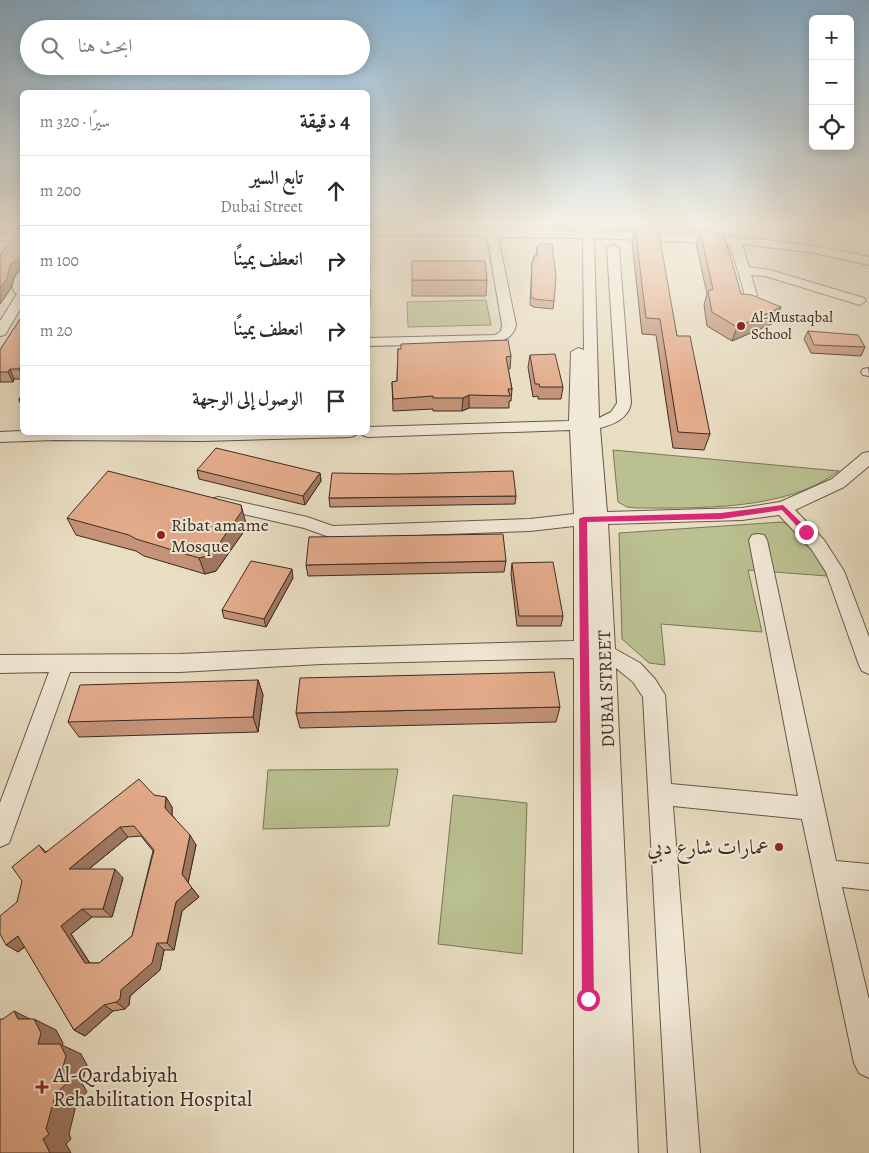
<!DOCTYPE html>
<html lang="ar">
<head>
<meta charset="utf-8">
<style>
  :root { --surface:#fff; --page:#f7f7f7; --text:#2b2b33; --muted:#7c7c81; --line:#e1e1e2 }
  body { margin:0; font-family:Alegreya,Amiri,serif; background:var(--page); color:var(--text); direction:rtl }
  .controls { position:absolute; right:15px; top:15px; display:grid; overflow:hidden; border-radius:8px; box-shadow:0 2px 12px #0003 }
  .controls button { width:45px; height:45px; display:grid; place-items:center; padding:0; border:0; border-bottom:1px solid var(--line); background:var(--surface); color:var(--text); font:25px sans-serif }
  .stop { position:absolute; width:15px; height:15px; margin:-11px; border:4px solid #db2777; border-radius:50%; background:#fff }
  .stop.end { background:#db2777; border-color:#fff; box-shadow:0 1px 5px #0008 }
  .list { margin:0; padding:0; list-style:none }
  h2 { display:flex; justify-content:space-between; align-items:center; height:65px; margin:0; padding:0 20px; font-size:21px }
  h2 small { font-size:16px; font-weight:400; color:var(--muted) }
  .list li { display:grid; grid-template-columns:32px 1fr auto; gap:15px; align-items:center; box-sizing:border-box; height:70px; padding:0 20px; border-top:1px solid var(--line) }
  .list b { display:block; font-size:19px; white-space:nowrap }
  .list p { margin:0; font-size:16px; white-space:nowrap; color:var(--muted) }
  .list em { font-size:16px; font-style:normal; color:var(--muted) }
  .icon { flex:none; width:28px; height:28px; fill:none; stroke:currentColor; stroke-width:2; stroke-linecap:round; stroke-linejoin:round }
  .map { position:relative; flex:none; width:869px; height:1153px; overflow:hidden; direction:ltr }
  .search { position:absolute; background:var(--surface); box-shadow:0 2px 12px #0003; left:20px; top:20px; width:350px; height:55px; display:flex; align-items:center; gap:12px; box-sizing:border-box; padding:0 18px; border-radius:28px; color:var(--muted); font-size:19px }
  .panel { position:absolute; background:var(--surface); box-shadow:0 2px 12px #0003; left:20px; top:90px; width:350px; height:345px; border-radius:8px; direction:rtl }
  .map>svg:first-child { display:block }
  .green { fill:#bac090; stroke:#7a765a }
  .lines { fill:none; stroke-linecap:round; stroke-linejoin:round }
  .minor-casing { stroke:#66584c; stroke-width:2 }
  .minor { fill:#f1e9d7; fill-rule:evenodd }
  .wall { fill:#c49378; stroke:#3a2c24; fill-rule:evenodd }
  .shaded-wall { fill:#a07861; stroke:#3a2c24 }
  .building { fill:#e4ab8b; stroke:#3a2c24; fill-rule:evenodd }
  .route { fill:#db2777 }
  .poi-dot { fill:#8f2418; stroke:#f1e9d7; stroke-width:2 }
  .labels { text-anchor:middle; stroke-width:4; stroke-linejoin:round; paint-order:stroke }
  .far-poi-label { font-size:15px; fill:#3a2c24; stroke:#f1e9d7; text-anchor:start }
  .poi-label { font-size:18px; fill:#3a2c24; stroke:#f1e9d7; text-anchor:start }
  .street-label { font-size:18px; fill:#3a2c24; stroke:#f1e9d7 }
  .near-poi-label { font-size:21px; fill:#3a2c24; stroke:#f1e9d7; text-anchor:end }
</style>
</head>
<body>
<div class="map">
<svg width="869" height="1153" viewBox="0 0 869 1153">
  <rect width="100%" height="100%" fill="#e9ddc2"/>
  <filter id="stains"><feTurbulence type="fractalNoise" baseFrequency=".004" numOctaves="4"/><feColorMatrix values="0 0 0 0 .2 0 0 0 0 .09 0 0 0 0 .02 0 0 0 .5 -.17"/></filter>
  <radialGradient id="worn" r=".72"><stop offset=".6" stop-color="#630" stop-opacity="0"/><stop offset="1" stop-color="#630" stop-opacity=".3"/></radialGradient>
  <g class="green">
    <path d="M486,300L491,325L408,327L407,302Z"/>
    <path d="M613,450L839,471C786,511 699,508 636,508L627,507L618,502Z"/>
    <path d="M782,522C804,531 820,555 827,576L748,570L762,632L661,624L665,665L649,663L622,639L619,533Z"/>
    <path d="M398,769L389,826L263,829L268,770Z"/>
    <path d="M453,795L527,803L522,954L438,944Z"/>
  </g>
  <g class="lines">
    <g class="minor-casing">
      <g id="minor">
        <path d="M582,226H594V231C686,233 778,236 869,257V265L814,253L742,244L749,267L770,270L864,298L866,301L860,305L765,276L751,275L757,295L751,299L745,295L730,244L594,238L599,418L611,412L617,403L607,248L613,245L619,248L631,403C628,419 614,424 600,428L607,512L742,508L780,502L832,479L863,453L869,452V466L844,487L795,510L824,540L844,571L869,637V674L862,671L859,665L826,572L812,550L779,515L742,520L608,524L615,649L640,663L655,679L665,695L671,784L798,796L749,540L752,535L758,534L764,535L767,540L836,861L869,864V890L842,887L869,1000V1078L859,1073L854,1063L802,819L673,806L700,1153H668L643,697L633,682L616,668L638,1153H606L595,659L606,1153H574V658L321,664L180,672H70L12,835L9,843L0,847V803L49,672L0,673V655L180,654L321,648L574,641V526L530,531L332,538L304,528L212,507L209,503L212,499L218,497L307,517L333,526L530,519L574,514L570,430L368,437L362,435L361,432H368V427L569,421L571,352L578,348L584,350L583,238H578L498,237L516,325C513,338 504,341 492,343L368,346V338L495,335L501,331L502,325L487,236L368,235V229L583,231Z"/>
        <path d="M22,234V240L0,241V235Z"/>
        <path d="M22,272V306L5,335L0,336V321L17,294C9,288 13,280 18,273Z"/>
        <path d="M868,368L869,376L863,375L861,372L863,369Z"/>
        <path d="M22,431V432H357L356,435L350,437L202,441L54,440L0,442V432Z"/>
      </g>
    </g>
    <use href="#minor" class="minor"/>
  </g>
  <g class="wall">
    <path d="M15,226H22V270L18,271L15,275L11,288L0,304V255L20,232L22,228H16Z"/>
    <path d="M549,226H577V229H550Z"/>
    <path d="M614,226H654L677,336L710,434L704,450L673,448L656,335L642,334L632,242L634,229L614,228Z"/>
    <path d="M678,226H710L708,231L741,294L781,307L776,322L732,341L707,326L704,305L707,294L696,244L699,233L693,232L692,229H679Z"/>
    <path d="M537,246L554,301L553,309L533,307V306L530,305L532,261H533L534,256H536Z"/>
    <path d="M412,280H487L486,296H412Z"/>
    <rect x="368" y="290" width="2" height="16"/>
    <path d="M22,316V379H14L13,382H0V350Z"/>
    <path d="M808,331L865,347L861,356L811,353L804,339Z"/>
    <path d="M398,349L511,356L510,369H508L512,389L511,401H509V408H469L462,411H433V409L393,411L392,382L397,381Z"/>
    <path d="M530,355L563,387L561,399H538V396L533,397L528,367Z"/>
    <path d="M22,394V407L19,400Z"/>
    <path d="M197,470L320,473L321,481L305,505L199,479Z"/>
    <path d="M516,496L515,504L330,507L329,498Z"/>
    <path d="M67,518L247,527L216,571L205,574L144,556L136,551L76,535Z"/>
    <path d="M506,561L504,572L308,576L306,565Z"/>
    <path d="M512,563L563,616L561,626H517L511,574Z"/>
    <path d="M293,578L266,627L224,618L222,610Z"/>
    <path d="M258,680L263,695L258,732L79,737L68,722Z"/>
    <path d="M560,707L556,722L300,728L296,713Z"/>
    <path d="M154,795L172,807V815L196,845L188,883L199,897L182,911L174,950H164L160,970L130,996L129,1005L125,1009L113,1011L85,1036L74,1030L25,947L18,952L17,902L39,845L46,852ZM141,836L153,851L132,936L99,963H90L71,934L92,917H112L123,878L89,869L128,837Z"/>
  </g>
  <g class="shaded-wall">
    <path d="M22,254V270L18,271L15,275L11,288L0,304V288L10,265Z"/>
    <path d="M370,262V274L368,275V263Z"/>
    <path d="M781,307L776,322L732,341L737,327Z"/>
    <path d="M22,363V376L19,369Z"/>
    <path d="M10,369L14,379L13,382L8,372Z"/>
    <path d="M469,395V408L462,411L463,398Z"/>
    <path d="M320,473L321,481L305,505L303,496Z"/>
    <path d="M241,505L247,527L216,571L205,574L199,558Z"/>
    <path d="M292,569L293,578L266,627L264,619Z"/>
    <path d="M258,680L263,695L258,732L253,717Z"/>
    <path d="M166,797L172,807V818L165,808Z"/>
    <path d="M120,827L128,837L78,878L69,869Z"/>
    <path d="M190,835L196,845L188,883L182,874Z"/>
    <path d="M115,869L123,878L112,917L103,909Z"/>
    <path d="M192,888L199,897L182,911L174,950L167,943L176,902Z"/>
    <path d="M82,909L92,917L71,934L94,970L85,963L61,926Z"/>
    <path d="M18,936L29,943L18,952L6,945Z"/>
    <path d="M157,943L164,950L160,970L130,996L129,1005L125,1009L116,1002L121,990Z"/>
    <path d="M104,1005L113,1011L85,1036L74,1030Z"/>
    <path d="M14,1011L36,1022L34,1019L56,1030L63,1043L62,1045L81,1054L87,1065L82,1083L87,1092L77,1101L69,1134L71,1139L66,1144L71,1153H50L43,1139L46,1129L38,1044L18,1019Z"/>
  </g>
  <g class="building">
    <path d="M22,227V254L18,261L13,262L10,265L7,279L0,288V255L17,233L20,232Z"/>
    <path d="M635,227L658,228L677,336H690L710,434L678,432L660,319L646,318Z"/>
    <path d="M700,231L715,232L716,234H724L741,294L752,295L781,307L737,327L712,312L708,291L713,289Z"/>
    <path d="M540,244H552L556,277L554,301L534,299V298L531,297L532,261H534V256H538L537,246H540Z"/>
    <path d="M412,261H485L487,280H412Z"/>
    <path d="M368,290H370L369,294H368Z"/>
    <path d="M22,316V363L19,369H10L8,372H0V350Z"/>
    <path d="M808,331L858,335L865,347L814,345Z"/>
    <path d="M508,340L511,356L506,357L512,389H508L510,396L469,395L463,398H433V396L393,399L392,382L397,381L398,349H401V344Z"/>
    <path d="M555,354L563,387H540L539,384H535L530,355Z"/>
    <path d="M22,394V400H19Z"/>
    <path d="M216,448L320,473L303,496L197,470Z"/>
    <path d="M108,471L241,505L242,511L211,555L199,558L136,539L129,535L67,518Z"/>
    <path d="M513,471L516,496L329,498L332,473L397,474Z"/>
    <path d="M503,534L506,561L306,565L309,537Z"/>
    <path d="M251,561L292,569L264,619L222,610Z"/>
    <path d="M553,562L563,616H519L512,563Z"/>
    <path d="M554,672L560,707L296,713L300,678Z"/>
    <path d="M258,680L253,717L68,722L80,685Z"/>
    <path d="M139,779L154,795L166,797L165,808L190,835L182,874L192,888L176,902L167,943H157L152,963L121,990L120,999L116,1002L104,1005L74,1030L18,936L6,945L0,934V916L17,902L22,881L12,867L39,845L45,853ZM134,826L154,850L132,936L99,963H85L61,926L82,909H103L115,869H69L120,827Z"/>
    <path d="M14,1011L18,1019H34L41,1033L38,1044H60L66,1056L61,1074L66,1084L56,1093L46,1129L49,1134L43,1139L50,1153H0V1019H3Z"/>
  </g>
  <linearGradient id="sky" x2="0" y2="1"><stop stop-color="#89b6d6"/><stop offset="0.58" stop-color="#f5f0e4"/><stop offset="1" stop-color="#f5f0e4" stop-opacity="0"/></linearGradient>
  <rect width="869" height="387" fill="url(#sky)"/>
  <path class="route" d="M783,505L809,530V534H804L782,510L721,519L587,522L594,999L592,1003L588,1005L584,1003L582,999L579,519L583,517L721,513Z"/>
  <g class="poi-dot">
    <circle cx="741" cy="326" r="5"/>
    <circle cx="161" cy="535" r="5"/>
    <circle cx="779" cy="847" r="5"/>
    <path d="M39.5 1079.5h5v5h5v5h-5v5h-5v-5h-5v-5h5z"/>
  </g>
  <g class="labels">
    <g class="far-poi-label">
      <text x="751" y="322">Al-Mustaqbal<tspan x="751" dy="17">School</tspan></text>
    </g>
    <g class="poi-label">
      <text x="171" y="531">Ribat amame<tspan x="171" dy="21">Mosque</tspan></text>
    </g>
    <g class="street-label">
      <text transform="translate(606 689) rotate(-92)" y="6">DUBAI STREET</text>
    </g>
    <g class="near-poi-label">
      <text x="769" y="854">عمارات شارع دبي</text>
      <text x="53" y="1082" text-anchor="start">Al-Qardabiyah<tspan x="53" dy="24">Rehabilitation Hospital</tspan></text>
    </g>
  </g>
  <rect width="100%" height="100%" filter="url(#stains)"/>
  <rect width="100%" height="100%" fill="url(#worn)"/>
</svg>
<div class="controls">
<button>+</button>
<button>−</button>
<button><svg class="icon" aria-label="locate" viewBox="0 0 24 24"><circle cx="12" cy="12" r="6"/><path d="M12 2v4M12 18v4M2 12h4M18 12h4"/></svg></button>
</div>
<div class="stop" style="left:588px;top:999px"></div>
<div class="stop end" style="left:806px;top:532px"></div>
<div class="search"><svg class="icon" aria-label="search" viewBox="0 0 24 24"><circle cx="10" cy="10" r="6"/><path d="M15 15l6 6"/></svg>ابحث هنا</div>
<section class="panel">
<h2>4 دقيقة<small>سيرًا · 320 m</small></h2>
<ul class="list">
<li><svg class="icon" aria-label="ahead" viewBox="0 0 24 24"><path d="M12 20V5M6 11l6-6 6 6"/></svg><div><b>تابع السير</b><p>Dubai Street</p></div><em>200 m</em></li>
<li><svg class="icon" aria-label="right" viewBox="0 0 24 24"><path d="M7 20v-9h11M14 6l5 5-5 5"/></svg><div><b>انعطف يمينًا</b></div><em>100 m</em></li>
<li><svg class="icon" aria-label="right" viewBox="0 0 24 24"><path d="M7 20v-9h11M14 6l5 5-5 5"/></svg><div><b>انعطف يمينًا</b></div><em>20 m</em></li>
<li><svg class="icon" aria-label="arrive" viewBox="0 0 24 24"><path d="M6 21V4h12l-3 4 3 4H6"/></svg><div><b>الوصول إلى الوجهة</b></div></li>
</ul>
</section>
</div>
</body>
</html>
